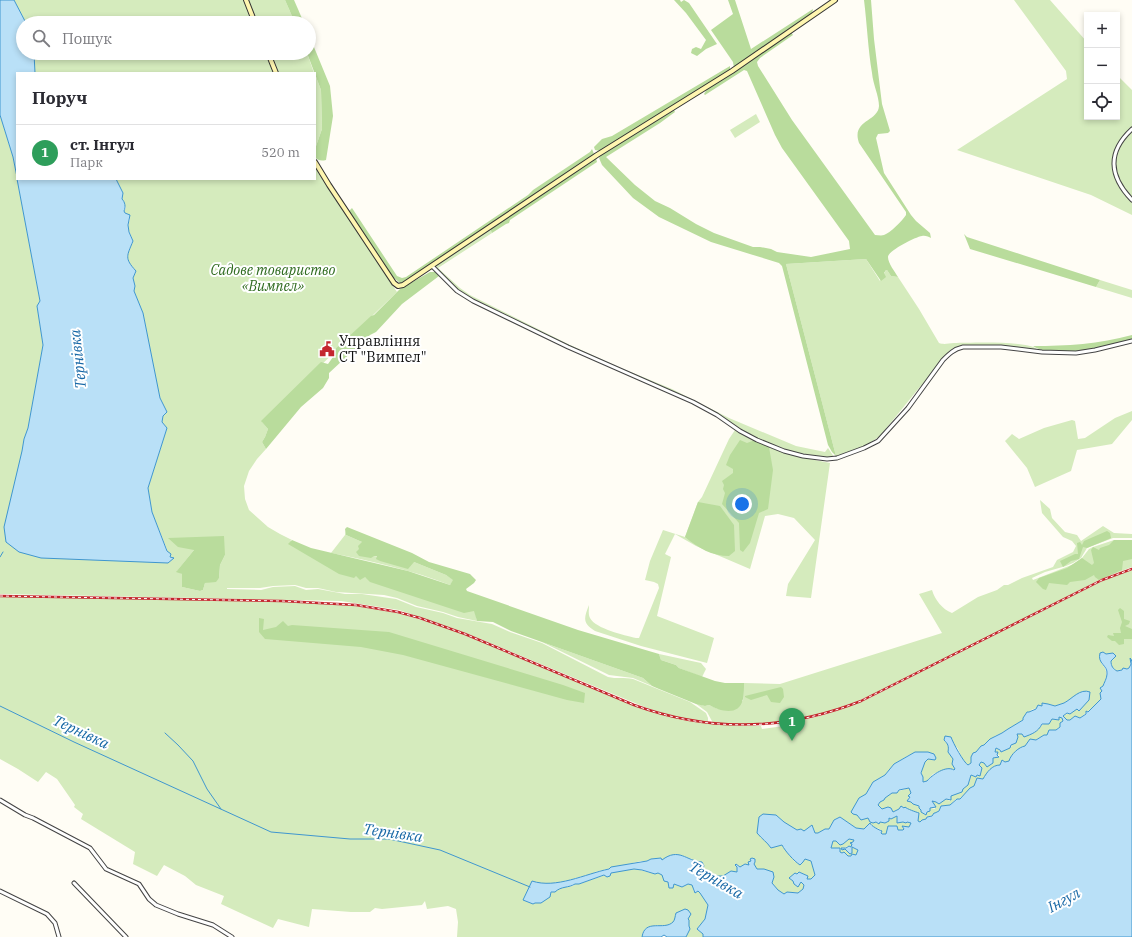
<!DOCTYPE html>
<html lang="uk">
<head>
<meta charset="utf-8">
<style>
  :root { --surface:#fff; --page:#f2f2f3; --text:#2b2b33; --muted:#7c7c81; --line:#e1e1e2; --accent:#1a73e8 }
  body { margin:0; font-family:"IBM Plex Serif",serif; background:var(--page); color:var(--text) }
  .controls { position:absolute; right:12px; top:12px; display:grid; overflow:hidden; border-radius:0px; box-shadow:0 2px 6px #0003 }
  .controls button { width:36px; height:36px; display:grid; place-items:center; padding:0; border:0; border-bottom:1px solid var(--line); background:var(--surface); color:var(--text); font:20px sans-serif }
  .you { position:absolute; left:742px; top:504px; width:14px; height:14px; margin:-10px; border:3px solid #fff; border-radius:50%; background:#1a73e8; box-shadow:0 0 0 6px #1a73e833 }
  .badge { display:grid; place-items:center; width:26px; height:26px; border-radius:50%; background:var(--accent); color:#fff; font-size:13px; font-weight:700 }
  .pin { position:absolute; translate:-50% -33px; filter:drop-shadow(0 1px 2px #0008) }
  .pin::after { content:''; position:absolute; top:21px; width:14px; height:12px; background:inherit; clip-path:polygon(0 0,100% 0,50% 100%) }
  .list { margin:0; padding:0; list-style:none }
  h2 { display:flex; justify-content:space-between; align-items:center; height:52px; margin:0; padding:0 16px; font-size:17px }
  h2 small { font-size:13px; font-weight:400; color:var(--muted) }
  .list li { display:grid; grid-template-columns:26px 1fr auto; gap:12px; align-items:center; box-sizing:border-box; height:56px; padding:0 16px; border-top:1px solid var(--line) }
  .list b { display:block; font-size:15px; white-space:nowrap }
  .list p { margin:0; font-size:13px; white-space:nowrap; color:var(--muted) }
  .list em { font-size:13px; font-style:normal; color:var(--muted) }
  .icon { flex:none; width:22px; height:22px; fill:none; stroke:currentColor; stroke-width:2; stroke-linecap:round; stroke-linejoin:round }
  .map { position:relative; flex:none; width:1132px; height:937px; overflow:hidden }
  .search { position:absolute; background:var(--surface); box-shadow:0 2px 6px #0003; left:16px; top:16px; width:300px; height:44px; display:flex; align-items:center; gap:10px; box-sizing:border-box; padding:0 14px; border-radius:22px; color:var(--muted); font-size:15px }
  .panel { position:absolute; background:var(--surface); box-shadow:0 2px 6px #0003; left:16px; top:72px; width:300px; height:108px; border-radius:0px }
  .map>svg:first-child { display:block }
  .green { fill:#d5ebbd; fill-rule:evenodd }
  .forest { fill:#b9dc9c }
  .water { fill:#b9e0f7; stroke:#3f96cf; fill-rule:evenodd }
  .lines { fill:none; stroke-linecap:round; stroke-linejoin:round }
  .stream { stroke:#3f96cf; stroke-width:1 }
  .street-casing { stroke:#444; stroke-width:5 }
  .secondary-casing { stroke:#333; stroke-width:6 }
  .street { stroke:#fff; stroke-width:3 }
  .secondary { stroke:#fff6b0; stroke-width:4 }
  .rail-casing { stroke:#c4262e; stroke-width:2.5 }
  .rail { stroke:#fff; stroke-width:1; stroke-dasharray:3; stroke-linecap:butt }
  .labels { text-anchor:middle; stroke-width:4; stroke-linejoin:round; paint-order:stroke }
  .park-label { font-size:14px; font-style:italic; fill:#2f6b1f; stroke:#fff }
  .poi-label { font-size:14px; fill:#111; stroke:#fff; text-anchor:start }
  .water-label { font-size:15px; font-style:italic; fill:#1768a6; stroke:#fff }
</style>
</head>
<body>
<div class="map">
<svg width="1132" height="937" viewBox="0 0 1132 937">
  <rect width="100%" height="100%" fill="#fffdf5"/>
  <g class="green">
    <path d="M14,0H285L295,23H257L253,13L249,15L253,23H26Z"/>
    <path d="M1014,0H1050L1087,42V117H1117V75L1132,90V128L1118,143L1113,159L1114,172L1132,201V215L1091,195L957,150L1067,79L1066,71Z"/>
    <path d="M34,53H266L274,73H35Z"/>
    <path d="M270,53H307L314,73H279Z"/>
    <path d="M315,74L321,90L322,129L315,149Z"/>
    <path d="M756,114L760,122L735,138L730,130Z"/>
    <path d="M0,115L13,157L40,301L37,306L43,345L28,428L24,439L22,451L164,562L168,563L173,558L170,557L152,512L148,488L167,428L162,422L163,416L167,412L160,398L156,382L143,313L134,291L135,286L133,278L136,272C135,268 132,268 130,264C124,257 130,248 133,241C130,231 126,230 130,219L124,211L126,208L122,199L123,193L116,179H315V167L397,292L262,422L268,429L265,437L262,442L266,449L257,459L249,471L244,486L245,499L249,510L268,527L280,534L292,540H290L356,576L365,577L475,611L477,621L458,617L443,612L417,606L397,598L384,595L336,592L318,588H306L295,585L273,586L260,588H227V589L261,590L273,587L295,586L306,590L318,589L345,594H362L396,599L416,607L443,613L457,618L492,624L510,632L542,643L608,677C616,679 625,677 633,679L690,702L706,713L708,718V722L679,718L647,708L466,633L399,610L341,601L0,594ZM194,550L225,555L220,565L219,578L205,583L203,590L200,591L182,587V574L177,571Z"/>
    <path d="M1132,130V199C1119,184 1108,163 1119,144C1122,139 1128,134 1132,130Z"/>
    <path d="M490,229L492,233L438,268L460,288L470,295L568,344L621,368L672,389L729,418L796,446L825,452L828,448L834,457L830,458L793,452L758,439L744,432L693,400L568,345L466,296C457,289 440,276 436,266Z"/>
    <path d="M866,259L880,281L886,270H887L891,276L898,277L919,309L939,343C945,345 948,343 954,343C969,343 1030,340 1038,350L1001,346L957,347L948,353L942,359L931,375L919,388L880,436L864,447L837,456H836L786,264Z"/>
    <path d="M1100,280L1132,290V298L1096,287Z"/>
    <path d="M1132,411V420L1112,444L1077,450L1071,471L1035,487L1027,468L1005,441L1012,434L1019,439L1044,428L1072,420L1075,421L1078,439L1085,438L1115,418Z"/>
    <path d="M735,430C764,449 797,457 830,463L811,598L786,596L788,584L815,540L794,518L778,514L765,516L750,569L696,546L675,534L665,554L671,557L657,616L714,638L707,663L641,646L595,631C582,623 584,618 589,605C589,610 588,614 590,618C596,629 624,635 636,638H639L659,588L658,584L654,582L645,580L650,561L663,530L685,537L698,502L702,497L729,439Z"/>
    <path d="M1040,500L1050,509L1052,518L1065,532L1077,535L1081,541L1103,526L1114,533L1132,534V538H1113L1092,546L1087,548L1081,558L1073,563L1066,566L1045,572L1032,578L1033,580L1074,564L1082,558L1089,549L1093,547L1114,540H1132V567L1101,579C1046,608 992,635 937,663C893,685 849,709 800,719C772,725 742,725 713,723L707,712L695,703L705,706L709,705L718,709L743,701L744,683L780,684L942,633L919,594L932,590C935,600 942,609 952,613L978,597L997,590L1004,585H1008L1022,578L1053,567L1057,560L1073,552L1076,546L1072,541L1063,537L1042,513Z"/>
    <path d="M345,529L346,535L362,542L374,556L414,562L446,575L454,580L450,585C412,570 371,561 331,553L345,535Z"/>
    <path d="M1132,570V662L1131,660L1129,668L1117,671C1113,669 1111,666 1111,661L1114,659L1101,663C1114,676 1099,685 1101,700L1080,718L1067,720L1063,716L1077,709L1079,711L1083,691L1064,703L1055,706L1048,704L1031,710L1023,720L1008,729L1002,733L995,736L985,744L972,757L971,763L968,765C958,759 962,744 948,743L953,759L955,769L941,771L933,774L927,781L922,782C922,773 920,766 928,759L933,760L920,753L909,755L894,764L885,775L873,782L866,794L857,815L861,819L868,818L876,822V823L880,822L885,823L889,818L896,816L900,822H907L912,823L909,827L903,828V830H898L897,827L895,826L887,831L886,834H882L880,829L873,827L870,823L864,829L856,828L840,817L834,820L829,829H825L818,833H815L813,827C810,828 807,831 804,831C794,832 783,821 776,815L759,817L758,827L761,838L767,842L771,848L782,845C785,851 791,856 795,862L805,859L811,861L815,875L811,880L807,879L808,876L799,872L790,877L793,881L800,884L801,882L804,885L803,889L798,893L792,892L784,894L778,890L772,883L774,877L764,869H757L751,861L749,865L740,867L736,864L735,865L737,867V872L723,876H710L692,859L683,856L662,860L661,858L651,859L647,861H641L595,872L593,874C573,877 554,889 532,881L523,900L533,904L559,888L573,886L575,884H579C597,878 615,870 634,869C642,869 651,875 658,873L663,875L668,882L682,887L688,884L693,885V889L695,893L698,891L700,893L708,905L705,919L697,929L703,934V937H686C690,927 688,919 685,910L677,913C676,916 676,920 673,922C664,931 645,918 642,937H457L458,922L456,909L448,906L427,909L425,901L422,905L382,909L375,908L370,912H351L312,909L309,927L278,919L273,928L221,904L224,896L196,885L185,876L164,865L157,876L133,864L135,852L81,819L83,814L74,807L75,805L57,779L46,772L38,782L18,769L0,759V596L282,602L355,606L398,613L439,625L465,635L640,708C683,722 717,725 761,726L762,729L784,726V724C811,719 836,712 861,702L1102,581Z"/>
    <path d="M542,642L643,678L652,686L633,678L609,675Z"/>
    <path d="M659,654L701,663L706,669L702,677L679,668L676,665L661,660Z"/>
    <path d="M1059,717L1063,718C1064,727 1054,731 1047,735H1044L1025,746L1009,761L988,772L983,779L977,778L974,786L959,799H956L950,805L941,806C940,811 933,817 928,816L926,819L920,822L918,821L915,812C906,808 901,808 893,812L885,809H882L878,805L880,802L884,800V798L892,793L909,788L911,793L908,799C912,804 918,804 921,810V811L925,815L930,808L935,809L932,801H941L946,799L950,801V796C957,793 966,789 969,782C970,780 970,777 971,775L976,777L979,775L980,769L979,765L981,762L989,765L993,758L1000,756L995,752L997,748L1001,752L1011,747L1017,734H1022L1026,736C1036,731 1043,724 1052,718L1059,720Z"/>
    <path d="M849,839L854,840L851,847L850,848L848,846L844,848L850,854L852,847L858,850L856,855L848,856L831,848L833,841H836L840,845Z"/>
  </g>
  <g class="forest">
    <path d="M285,0H294L304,23H295Z"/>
    <path d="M674,0H680L681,2L684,0L689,3L717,44L706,49L697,56L691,53L692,49L696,47L701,49L706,40L686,13Z"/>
    <path d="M728,0H735L751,49L813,9L812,14L734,68L733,62L711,30L733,14Z"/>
    <path d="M864,0H871L874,39L882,104L890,131L888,133L878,134L876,138L884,173L911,215L916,221L930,233L931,238C929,237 925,235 922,236C915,237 888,251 888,257C888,263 895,272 898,277L891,276L887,270H886L884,273L886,277L881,281L866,259L786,264L836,456L832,452L828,445L782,266L779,263L711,242L659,217L633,198L602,165L599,158L601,155L674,110L675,112L660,123L606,157L635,185L655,201L670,208L696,224L714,233L753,247H760L771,249L777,252L811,257L850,249L849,241L782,148L775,135L747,71L744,70L705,95L704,94L707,89L791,32L793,35L760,58L757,62L758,66L792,120L875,235C878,235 881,236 884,235C890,233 902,221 906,215V212L859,143C851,120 878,122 879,106C879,96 873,84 872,73C868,49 867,24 864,0Z"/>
    <path d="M309,35L330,86L333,116L326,160C322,161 318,161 315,157V149L322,129L321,90L307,53H309Z"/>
    <path d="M730,66V70L600,151L595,150L594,147L602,139L612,136Z"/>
    <path d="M592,149L594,154L592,156L404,282L400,283L393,277L349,211L352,208L397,276L402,278L406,277L528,195L533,190L590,152Z"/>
    <path d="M596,158L597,162L510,220L509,223L506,224L492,233L490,229Z"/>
    <path d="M964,234L967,237L1100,280L1096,287L970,249Z"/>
    <path d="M430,272H435L439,276L402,304L376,332L370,335L329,373V378L323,388L301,407L266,449L262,442L265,437L268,429L261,421L321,362L328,364L333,357L331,353L371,316L374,315L400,289Z"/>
    <path d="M1132,335V340C1109,346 1053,360 1033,346C1067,346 1099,344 1132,335Z"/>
    <path d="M740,440L747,443L755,440L769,447L773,470L768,509L759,513L750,543L743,552L740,550L739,523L722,504L725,493L723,489L724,485L722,481L733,473V469L726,465L730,455Z"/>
    <path d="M698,502L720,506L734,525L735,551L729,556C712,556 698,548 685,537Z"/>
    <path d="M347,527L412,553L429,562L470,574L476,580L474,583L466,589L467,591L578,630L659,654L661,660L676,665L679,668L715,681L725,683H744C744,688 744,694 743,699C739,717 720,711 709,705L705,706L696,704L659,689L652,686L643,678L511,631L493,622L477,621L474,611L464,613L370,582L365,577L360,580L356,576L354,578L339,574L288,544L292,540L311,548L408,571L450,585L453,580L446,575L414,562L408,569L380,561L376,559L377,556H374L371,558L359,556L356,552L359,549L358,546L362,542L346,535L345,529Z"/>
    <path d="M1107,531L1110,533L1111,538L1109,539L1087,548L1083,547L1079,559L1071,561L1063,567L1060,561L1075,554H1078L1077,543L1080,542L1082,545L1084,541Z"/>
    <path d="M224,536L225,555L220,565L219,578L216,582L205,583L203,590L200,591L182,587V574L176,572L194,550L178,547L168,538Z"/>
    <path d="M1114,540H1132V559L1123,561L1122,570L1099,580L1095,577L1094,575L1085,580L1070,582L1067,585L1049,583L1046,590L1043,589L1036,582L1039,578L1067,568L1082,558L1092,565L1094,563L1091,550L1093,547L1099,550L1100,548L1109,545Z"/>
    <path d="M1120,608L1124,611V619L1130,621L1129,624L1125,626L1132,629V639H1124V644L1119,645L1115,641H1112L1107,637L1108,635L1114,636L1113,633H1121L1120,628L1122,622L1118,610Z"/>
    <path d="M259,618L264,619L263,630L276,627L283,621L288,626L292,625L389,632L563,685L585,693L584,703L567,700L403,655L361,647L265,639L259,632Z"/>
    <path d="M781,687L783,689L784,697L780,703L771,702L767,695L751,700L745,697V696Z"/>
  </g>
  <g class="water">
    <path d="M0,0H14L26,23H23V53H34L35,73H17V177L13,157L0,115Z"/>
    <path d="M17,179H116L123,193L122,199C125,202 126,207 124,211L125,213L130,215L128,225L129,232L133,241C127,256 124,258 136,271L133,278L135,286L134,291L143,313L160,398L167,412L163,416L162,422L167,428L148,488L152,512L167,551L171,554L170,557L174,558L168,563L41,558L19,552L6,542L4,527L22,451L24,439L28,428L43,345L37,306L40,301Z"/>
    <path d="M1103,652L1106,654L1113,653L1116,656L1111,661C1111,666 1113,669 1117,671L1122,670L1123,668L1127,669L1129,668L1131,664L1130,658L1131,659L1132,662V937H703V934L697,929L705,919L708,905L700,893L698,891L695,893L692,885L688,884L682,887L674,884L673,888H669L668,882L664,881L662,875L658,873L655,874L642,870L634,869L611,873L610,876L607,877L604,875L579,884H575C569,888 561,886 555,892H551L550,897L541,903H535L533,904L523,900L532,881C556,889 585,874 609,869L611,867L647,861L651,859L661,858L662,860C679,847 686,861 702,862L704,866L702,869L709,873L710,876H723L731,871L737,872V867L735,865L736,864L740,867L745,864L749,865L748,862L751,861L750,859L752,858L755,859V862L754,864L757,869H764L773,872L774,877L772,883L778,890L784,894L787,892L798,893L803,889L804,885L801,882L798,887L794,884L793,881L789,878L795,873L797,874L799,872L808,876L807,879H811L815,875L811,861L805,859L803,862L800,865C794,861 785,851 782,845L771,848C767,842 762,839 757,833L759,817L763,814L776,815L784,822L797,830L801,829L804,831L812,825L815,833H818L825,829H829L834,820L840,817L856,828L864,829L870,823C871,826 879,830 882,831L881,833L882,834H886L888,826H897L898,830H903L904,829L902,826L909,827L911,823L907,822L906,823L903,822L897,823V816L891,819L889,818V821L885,823L880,822L879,824L876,822L873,823L870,822L868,818L861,820L857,815L853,814L851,812L859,798L866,794L873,782L885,775L894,764L915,752H928L934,754L936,758L935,760L928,759L925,762L921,773L923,777V782L927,781C932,775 946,765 954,770L955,769L952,764L953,759L948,752C949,746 948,744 944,740L945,736L951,737C953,743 964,763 968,765L971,763V757L973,753L976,752L981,746L984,745L990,739L1002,733L1008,729L1023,720V718L1027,712H1029L1036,709L1038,705L1042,706V703L1048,704L1055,706C1058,705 1061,704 1064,703C1072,699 1080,688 1090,692L1089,700L1079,711L1077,709L1070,714L1067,713L1063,716L1067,720H1070L1075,716L1080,718L1086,714V711L1088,712L1101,699L1100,693L1102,691L1100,688L1103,686C1104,683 1107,678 1107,674C1108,665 1097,664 1100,653ZM1059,717L1062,718L1063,721L1060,723V727L1056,730H1049L1047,735H1044L1036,740L1030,739L1025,746C1019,747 1011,754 1009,761L1005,762L1002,760L1000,765C992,765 987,772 983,779L977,778L974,786L970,788L960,799H957L950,805L941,806L939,811L935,813H934L932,816L927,817L926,819L922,820L920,822L918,821L919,813C916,812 907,809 905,807L904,808L901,806L899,809L893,812L891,808L888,807L882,809L878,805L880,802L884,800L885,798L892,793H897L899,790L909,788L911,793L908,796L910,797L907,801L911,802L913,804L919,806V808L921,810V812L926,815L927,812L930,811V808L936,807L932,801L936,802L939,804L946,799L951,800V796L962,792L963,789L968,785L971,775L976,777L977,775L980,776L982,768L979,765L981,762L984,763L987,767L993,763V758L999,757L997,755L998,752H995L996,748L1000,750L1001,752L1010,748L1011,745L1016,743L1018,737L1017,734H1022L1024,737C1032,734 1038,732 1042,724H1049L1052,719L1059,720ZM849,839L854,840L853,842L850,843L852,844L851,847L849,846L846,848H841L842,850L845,849L850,854L852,853V847L858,850L856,855L852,854L851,856H848L844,852L842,853L840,852V848H831L833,841H836L840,845L843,844Z"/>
    <path d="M685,909L688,910L691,914L688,919L689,920V926L690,929L686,937H667L664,935L661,937H642C645,918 664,931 673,922C675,920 675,916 676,913Z"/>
  </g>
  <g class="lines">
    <g class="stream">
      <path d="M0,557L3,552"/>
      <path d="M0,706L74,742L271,832L350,839H389L440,850L530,887"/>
      <path d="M165,733L178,745L193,761L207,789L221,809"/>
    </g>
    <g class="street-casing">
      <g id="street">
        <path d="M1132,129C1107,152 1109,176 1132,200"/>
        <path d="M432,266L457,291L473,301L568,347L693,402L717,415L740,431L757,440L784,451L803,456L827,459L837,458L864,448L878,441L908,408L943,360C949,354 954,349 963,347H1001L1042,352L1076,353L1095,350L1132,341"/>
        <path d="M0,800L25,815L33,818L90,848L106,869L139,884L149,899L156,905L178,914L213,925L232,937"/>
        <path d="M74,883L126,937"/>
        <path d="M0,891L47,914L55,923L59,937"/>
      </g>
    </g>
    <g class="secondary-casing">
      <g id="secondary">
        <path d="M246,0L255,23"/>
        <path d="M268,53L276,73"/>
        <path d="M315,162L329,185L394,283L398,286L403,285L597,155L732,71L835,0"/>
      </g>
    </g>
    <use href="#street" class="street"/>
    <use href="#secondary" class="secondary"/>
    <g class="rail-casing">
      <path id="rail" d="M0,596L282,601L356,605L398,612L420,618L465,634L634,705C711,733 785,731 861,701L1102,580L1132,569"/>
    </g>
    <use href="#rail" class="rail"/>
  </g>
  <defs>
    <g id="civic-bare" transform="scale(1.2)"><path d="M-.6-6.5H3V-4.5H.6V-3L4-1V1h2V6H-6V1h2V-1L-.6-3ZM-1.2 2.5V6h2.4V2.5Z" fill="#c4262e" stroke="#fff" stroke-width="2.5" paint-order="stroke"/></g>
  </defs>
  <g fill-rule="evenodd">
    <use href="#civic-bare" x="327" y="349"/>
  </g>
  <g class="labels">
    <g class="park-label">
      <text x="273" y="275">Садове товариство<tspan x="273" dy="16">«Вимпел»</tspan></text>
    </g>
    <g class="poi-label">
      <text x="339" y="346">Управління<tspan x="339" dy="16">СТ "Вимпел"</tspan></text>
    </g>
    <g class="water-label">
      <text transform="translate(78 359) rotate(-96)" y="5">Тернівка</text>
      <text transform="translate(81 732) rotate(25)" y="5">Тернівка</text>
      <text transform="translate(393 833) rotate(8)" y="5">Тернівка</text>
      <text transform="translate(716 880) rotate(30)" y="5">Тернівка</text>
      <text transform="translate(1064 900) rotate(-29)" y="5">Інгул</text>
    </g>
  </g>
</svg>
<div class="controls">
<button>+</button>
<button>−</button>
<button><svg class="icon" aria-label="locate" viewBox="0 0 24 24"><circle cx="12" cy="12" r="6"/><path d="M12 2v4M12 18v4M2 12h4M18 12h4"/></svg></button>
</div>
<div class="you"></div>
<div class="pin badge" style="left:792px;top:741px;background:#2e9e5b">1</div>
<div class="search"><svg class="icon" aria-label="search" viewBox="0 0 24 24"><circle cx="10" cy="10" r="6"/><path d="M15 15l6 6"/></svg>Пошук</div>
<section class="panel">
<h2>Поруч<small></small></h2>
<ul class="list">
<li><span class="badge" style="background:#2e9e5b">1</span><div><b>ст. Інгул</b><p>Парк</p></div><em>520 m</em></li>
</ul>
</section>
</div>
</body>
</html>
